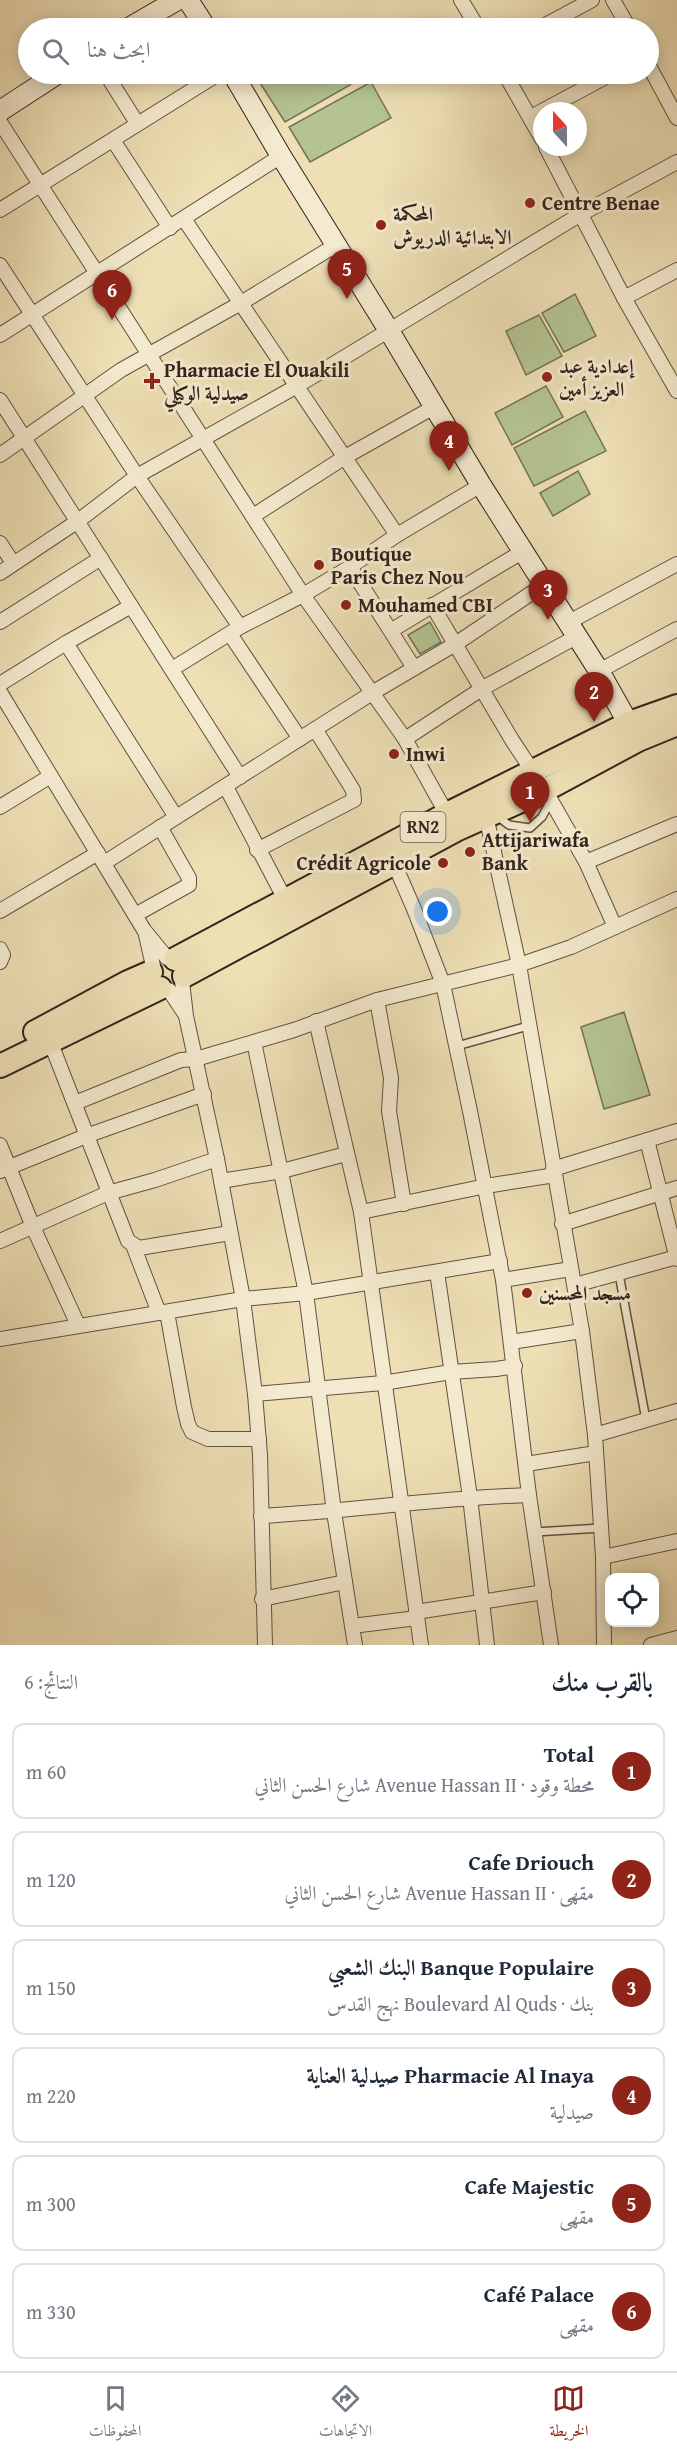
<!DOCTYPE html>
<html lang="ar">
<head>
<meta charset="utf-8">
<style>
  :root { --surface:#fff; --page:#f6f6f7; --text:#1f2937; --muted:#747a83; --line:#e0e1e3; --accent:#8f2418 }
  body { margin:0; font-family:"Gentium Book Plus",Amiri,serif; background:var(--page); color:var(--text); direction:rtl }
  .controls { position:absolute; right:18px; bottom:18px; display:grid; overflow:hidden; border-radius:12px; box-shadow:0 3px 15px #0003 }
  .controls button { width:54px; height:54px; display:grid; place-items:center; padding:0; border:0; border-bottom:2px solid var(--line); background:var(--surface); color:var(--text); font:30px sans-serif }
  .compass { position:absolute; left:533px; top:102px; width:54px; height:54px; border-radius:50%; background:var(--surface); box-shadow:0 3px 15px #0003; rotate:339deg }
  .you { position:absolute; left:438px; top:912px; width:21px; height:21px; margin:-15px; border:4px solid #fff; border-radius:50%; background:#1a73e8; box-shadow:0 0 0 9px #1a73e833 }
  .badge { display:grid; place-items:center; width:39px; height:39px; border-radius:50%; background:var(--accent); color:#fff; font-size:20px; font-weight:700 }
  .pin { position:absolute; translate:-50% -50px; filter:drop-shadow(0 2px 3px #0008) }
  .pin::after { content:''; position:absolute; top:32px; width:21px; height:18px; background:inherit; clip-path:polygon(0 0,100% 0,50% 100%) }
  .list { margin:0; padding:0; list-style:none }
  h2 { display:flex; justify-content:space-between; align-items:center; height:78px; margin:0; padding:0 24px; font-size:26px }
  h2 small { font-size:20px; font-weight:400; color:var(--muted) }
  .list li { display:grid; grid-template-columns:39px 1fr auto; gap:18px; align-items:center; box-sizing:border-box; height:96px; margin:0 12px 12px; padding:0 12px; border:2px solid var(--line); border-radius:12px }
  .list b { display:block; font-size:22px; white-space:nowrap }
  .list p { margin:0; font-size:20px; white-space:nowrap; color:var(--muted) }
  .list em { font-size:20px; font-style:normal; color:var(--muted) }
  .icon { flex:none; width:33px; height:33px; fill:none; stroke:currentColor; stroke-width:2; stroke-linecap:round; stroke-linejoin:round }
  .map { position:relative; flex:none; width:677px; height:1645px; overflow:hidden; direction:ltr }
  .search { position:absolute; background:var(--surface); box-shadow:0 3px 15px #0003; left:18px; right:18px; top:18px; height:66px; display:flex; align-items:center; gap:15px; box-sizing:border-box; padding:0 21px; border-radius:33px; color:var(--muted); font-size:22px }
  .sheet { height:726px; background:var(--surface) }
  nav { display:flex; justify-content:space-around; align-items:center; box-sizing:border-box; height:84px; border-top:2px solid var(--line); background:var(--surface); font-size:16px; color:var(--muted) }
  nav a { display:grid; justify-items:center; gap:3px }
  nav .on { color:var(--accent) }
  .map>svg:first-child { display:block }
  .green { fill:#b4c391; stroke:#737357; stroke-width:1.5 }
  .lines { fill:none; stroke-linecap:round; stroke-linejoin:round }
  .lane-casing { stroke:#615243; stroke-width:10 }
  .street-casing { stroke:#615243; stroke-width:16 }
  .secondary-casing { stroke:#32231d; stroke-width:22 }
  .primary-casing { stroke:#32231d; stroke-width:26 }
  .lane { stroke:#f4eacf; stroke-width:7 }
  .street { stroke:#f4eacf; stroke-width:14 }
  .secondary { stroke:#f4eacf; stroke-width:20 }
  .primary { stroke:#eedfb5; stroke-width:22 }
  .poi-dot { fill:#8f2418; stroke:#f4eacf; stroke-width:2 }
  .labels { text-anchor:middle; stroke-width:6; stroke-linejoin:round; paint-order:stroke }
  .shield { fill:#f4eacf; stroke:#6c5f52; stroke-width:1.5 }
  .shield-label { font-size:18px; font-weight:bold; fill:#32231d }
  .poi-label { font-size:20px; font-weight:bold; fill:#32231d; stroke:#f4eacf; text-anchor:start }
</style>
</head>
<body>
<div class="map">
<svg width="677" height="1645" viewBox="0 0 677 1645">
  <rect width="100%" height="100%" fill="#eedfb5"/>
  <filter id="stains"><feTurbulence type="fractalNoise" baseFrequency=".00333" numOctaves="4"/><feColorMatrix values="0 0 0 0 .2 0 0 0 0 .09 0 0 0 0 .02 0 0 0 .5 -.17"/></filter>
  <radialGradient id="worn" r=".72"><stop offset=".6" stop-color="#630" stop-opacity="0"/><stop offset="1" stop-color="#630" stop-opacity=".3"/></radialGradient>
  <g class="green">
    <path d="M276,74H359L350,85L285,122L260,83Z"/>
    <path d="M371,82L391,118L310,162L289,127Z"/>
    <path d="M575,294L596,336L564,352L542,313Z"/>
    <path d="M539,315L562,356L526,375L506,331Z"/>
    <path d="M546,386L563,417L512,445L495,413Z"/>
    <path d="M585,411L606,451L534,486L514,448Z"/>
    <path d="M578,471L590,494L553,516L540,493Z"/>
    <path d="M430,622L441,642L420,654L408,635Z"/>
    <path d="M624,1012L650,1095L604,1109L581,1027Z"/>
  </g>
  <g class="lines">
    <g class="lane-casing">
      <g id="lane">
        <path d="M497,816L509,825L530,828L542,817L550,802"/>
        <path d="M457,1046L528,1026"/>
        <path d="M619,1274L646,1420"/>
        <path d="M535,1532L601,1528"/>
      </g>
    </g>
    <g class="street-casing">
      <g id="street">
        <path d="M461,0L478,28"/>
        <path d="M613,0L629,28"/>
        <path d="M540,28L592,0"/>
        <path d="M648,64L677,118"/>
        <path d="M106,74L137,123"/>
        <path d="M505,74L542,139"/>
        <path d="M531,117L611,74"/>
        <path d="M0,122L303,595L405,739L449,818"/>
        <path d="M113,140L170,228"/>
        <path d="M546,147L624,298L677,391"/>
        <path d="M0,210L218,74"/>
        <path d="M184,219L397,535"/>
        <path d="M0,265L137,476L240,627"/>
        <path d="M624,298L677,270"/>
        <path d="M0,335L281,156"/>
        <path d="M0,400L240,777"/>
        <path d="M0,455L121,370L241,303L336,245"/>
        <path d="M253,516L345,457L434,407"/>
        <path d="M0,543L13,563"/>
        <path d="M350,567L414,668"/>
        <path d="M0,573L78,521L137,476L297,386L581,214L677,162"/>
        <path d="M432,605L512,740L545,790L586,862L615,927"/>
        <path d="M0,622L101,558"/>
        <path d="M567,623L677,564"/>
        <path d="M392,630L522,552"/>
        <path d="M230,634L300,739"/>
        <path d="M66,643L176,817"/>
        <path d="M172,669L240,627L303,595L350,567L397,535L481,485"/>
        <path d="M599,671L677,629"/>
        <path d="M0,684L66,643L131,606"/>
        <path d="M0,692L144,930L167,958"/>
        <path d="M405,739L483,688L576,637"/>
        <path d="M226,787L288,905"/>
        <path d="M0,807L49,777"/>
        <path d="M486,816L519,965L582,1331L595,1435L603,1557L604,1645"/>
        <path d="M257,850L354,800L353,790L315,729"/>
        <path d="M586,862L677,824"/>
        <path d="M104,863L372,693L457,643L545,584"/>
        <path d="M394,863L414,909L443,984L470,1111L503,1280L529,1495L551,1645"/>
        <path d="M0,911L98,853"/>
        <path d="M135,915L189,885V878L160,827"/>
        <path d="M146,935L153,966"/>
        <path d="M0,949L3,955L0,962"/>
        <path d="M182,981L186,1016L217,1159L243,1299L255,1394L260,1455L265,1645"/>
        <path d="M169,990L185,1014"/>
        <path d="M377,1000L391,1078L389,1111L404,1204"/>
        <path d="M316,1021L361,1212L421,1645"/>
        <path d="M50,1041L128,1241L139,1248L230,1233"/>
        <path d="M254,1042L306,1293L334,1512L355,1645"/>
        <path d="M75,1103L181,1060L196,1059L294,1030L377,1000L519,965L571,947L677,899"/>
        <path d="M647,1140L677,1259"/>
        <path d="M0,1145L33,1227L78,1325"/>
        <path d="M553,1169L677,1131"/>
        <path d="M0,1171L86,1136L204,1094"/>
        <path d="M221,1181L282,1171L346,1154"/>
        <path d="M361,1212L486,1186L555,1175"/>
        <path d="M562,1224L677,1188"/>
        <path d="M0,1241L108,1193L155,1180L217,1159"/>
        <path d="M133,1245L159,1313"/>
        <path d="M437,1272L470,1497L487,1645"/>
        <path d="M503,1280L571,1269"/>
        <path d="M575,1285L677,1257"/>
        <path d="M167,1312L184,1407L188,1424L192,1432L208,1439H259"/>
        <path d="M0,1339L243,1299L306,1293L500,1261"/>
        <path d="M511,1342L582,1331"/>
        <path d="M255,1394L383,1383L451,1372L496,1369L515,1366"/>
        <path d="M595,1435L677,1411"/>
        <path d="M526,1464L596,1453"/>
        <path d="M261,1516C350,1511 439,1498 529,1495"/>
        <path d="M603,1557L677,1541"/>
        <path d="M262,1599L345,1582"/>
        <path d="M416,1612L544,1592"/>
        <path d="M352,1626L417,1618"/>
        <path d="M651,1645L677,1638"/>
      </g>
    </g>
    <g class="secondary-casing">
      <g id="secondary">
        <path d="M188,0L206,28"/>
        <path d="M129,28L177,0"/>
        <path d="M233,74L281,156L388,329L481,485L599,671L635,735"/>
        <path d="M0,111L57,74"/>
      </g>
    </g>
    <g class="primary-casing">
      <g id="primary">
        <path d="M175,959L447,814L629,723L677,706"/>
        <path d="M184,976L456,830L545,790L638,740L677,724"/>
        <path d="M35,1032L128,982L151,972"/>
        <path d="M0,1066L160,988"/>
      </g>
    </g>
    <use href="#lane" class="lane"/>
    <use href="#street" class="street"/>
    <use href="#secondary" class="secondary"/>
    <use href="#primary" class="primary"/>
  </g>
  <g class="poi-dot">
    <circle cx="530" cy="203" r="6"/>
    <circle cx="381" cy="225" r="6"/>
    <circle cx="547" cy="377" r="6"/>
    <path d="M149 372h6v6h6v6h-6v6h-6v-6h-6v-6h6z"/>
    <circle cx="319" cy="565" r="6"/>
    <circle cx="346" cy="605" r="6"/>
    <circle cx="394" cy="754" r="6"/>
    <circle cx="470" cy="852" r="6"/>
    <circle cx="443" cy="863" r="6"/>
    <circle cx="527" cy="1293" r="6"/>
  </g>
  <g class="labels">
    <rect class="shield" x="400.5" y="812" width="45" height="30" rx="4.5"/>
    <g class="shield-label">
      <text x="423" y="833">RN2</text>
    </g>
    <g class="poi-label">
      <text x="542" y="210">Centre Benae</text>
      <text x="393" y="221">المحكمة<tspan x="393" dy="23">الابتدائية الدريوش</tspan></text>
      <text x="559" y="373">إعدادية عبد<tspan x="559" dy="23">العزيز أمين</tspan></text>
      <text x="164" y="377">Pharmacie El Ouakili<tspan x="164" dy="23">صيدلية الوكيلي</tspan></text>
      <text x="331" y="561">Boutique<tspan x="331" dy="23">Paris Chez Nou</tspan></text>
      <text x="358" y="612">Mouhamed CBI</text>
      <text x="406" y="761">Inwi</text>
      <text x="482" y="847">Attijariwafa<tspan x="482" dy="23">Bank</tspan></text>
      <text x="431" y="870" text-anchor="end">Crédit Agricole</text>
      <text x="539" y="1300">مسجد المحسنين</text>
    </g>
  </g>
  <rect width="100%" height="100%" filter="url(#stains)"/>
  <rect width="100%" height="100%" fill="url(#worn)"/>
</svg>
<div class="controls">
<button><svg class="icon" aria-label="locate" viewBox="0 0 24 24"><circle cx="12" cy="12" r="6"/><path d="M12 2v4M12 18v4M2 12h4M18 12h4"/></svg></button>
</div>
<svg class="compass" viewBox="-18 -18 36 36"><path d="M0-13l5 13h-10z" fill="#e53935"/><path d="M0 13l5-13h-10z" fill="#747a83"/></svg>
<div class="you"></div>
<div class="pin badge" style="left:530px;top:822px">1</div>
<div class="pin badge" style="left:594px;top:722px">2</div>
<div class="pin badge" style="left:548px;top:620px">3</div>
<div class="pin badge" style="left:449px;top:471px">4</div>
<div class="pin badge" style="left:347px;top:299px">5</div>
<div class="pin badge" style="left:112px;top:320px">6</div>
<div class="search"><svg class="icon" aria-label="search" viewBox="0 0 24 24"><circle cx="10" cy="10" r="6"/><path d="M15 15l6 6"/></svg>ابحث هنا</div>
</div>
<section class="sheet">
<h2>بالقرب منك<small>النتائج: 6</small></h2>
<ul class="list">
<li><span class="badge">1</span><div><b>Total</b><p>محطة وقود · Avenue Hassan II شارع الحسن الثاني</p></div><em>60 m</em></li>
<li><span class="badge">2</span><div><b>Cafe Driouch</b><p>مقهى · Avenue Hassan II شارع الحسن الثاني</p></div><em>120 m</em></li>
<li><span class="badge">3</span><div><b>Banque Populaire البنك الشعبي</b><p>بنك · Boulevard Al Quds نهج القدس</p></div><em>150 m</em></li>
<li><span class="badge">4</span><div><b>Pharmacie Al Inaya صيدلية العناية</b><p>صيدلية</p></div><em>220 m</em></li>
<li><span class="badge">5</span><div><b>Cafe Majestic</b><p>مقهى</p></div><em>300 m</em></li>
<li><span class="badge">6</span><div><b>Café Palace</b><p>مقهى</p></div><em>330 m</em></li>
</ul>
</section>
<nav>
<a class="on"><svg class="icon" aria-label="map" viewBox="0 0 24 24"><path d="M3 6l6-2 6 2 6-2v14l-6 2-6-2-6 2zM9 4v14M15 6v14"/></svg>الخريطة</a>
<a><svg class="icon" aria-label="directions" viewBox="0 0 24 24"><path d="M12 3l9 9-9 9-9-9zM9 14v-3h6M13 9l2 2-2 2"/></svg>الاتجاهات</a>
<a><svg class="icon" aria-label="saved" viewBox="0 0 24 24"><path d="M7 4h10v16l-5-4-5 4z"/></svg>المحفوظات</a>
</nav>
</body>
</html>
